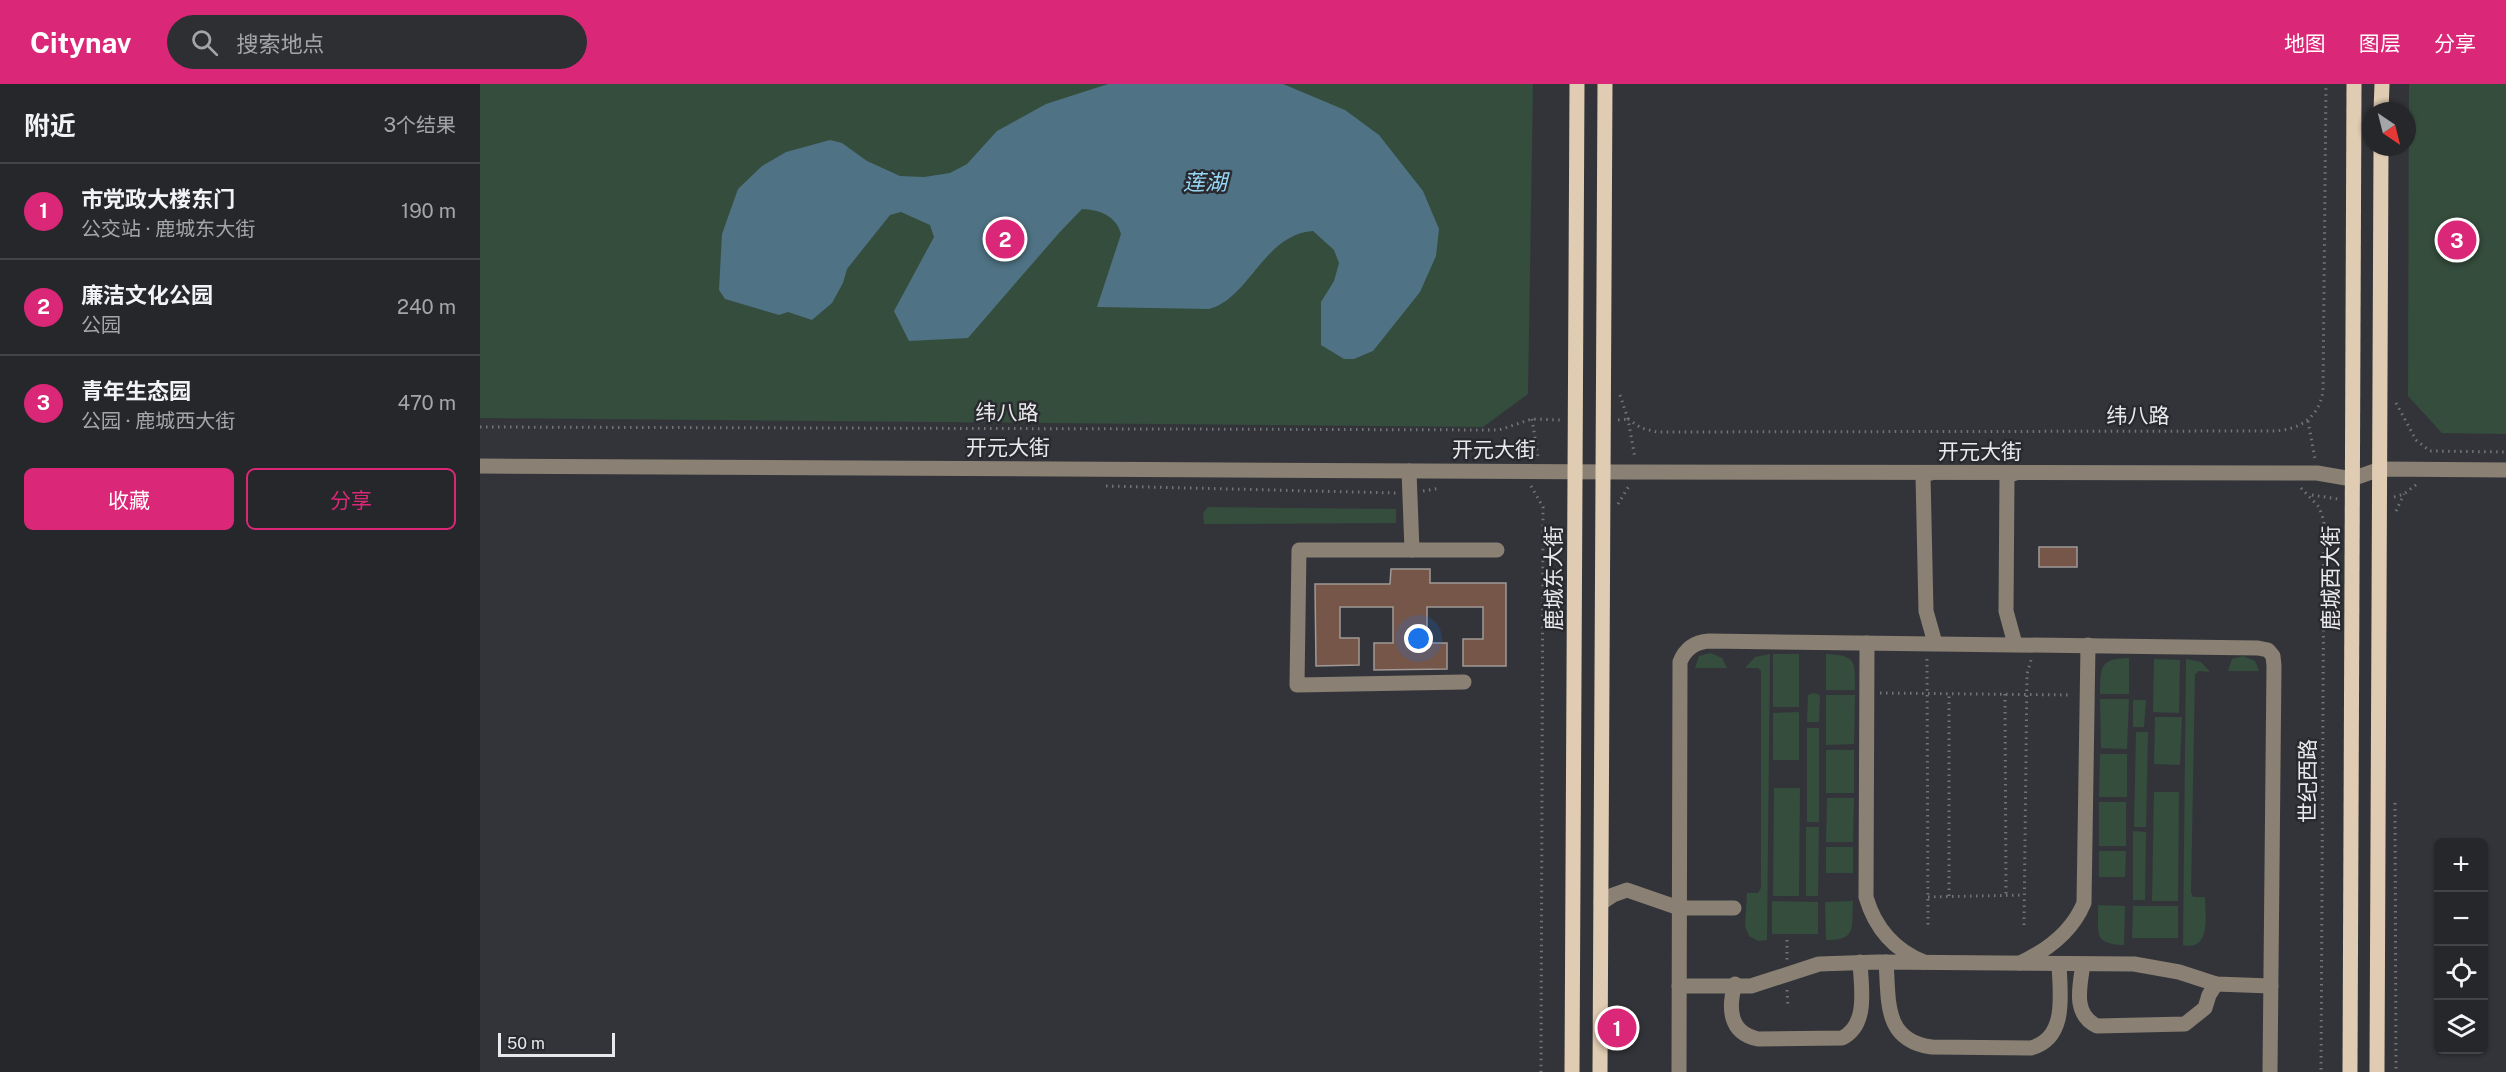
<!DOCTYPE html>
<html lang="zh">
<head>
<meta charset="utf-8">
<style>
  :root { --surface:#26272b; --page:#2e2f33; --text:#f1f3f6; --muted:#a4a5a9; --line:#424447; --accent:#db2777 }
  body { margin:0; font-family:"Public Sans","Noto Sans SC",sans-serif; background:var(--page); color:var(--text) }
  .controls { position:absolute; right:18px; bottom:18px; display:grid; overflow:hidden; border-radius:9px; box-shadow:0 2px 4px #0004 }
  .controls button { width:54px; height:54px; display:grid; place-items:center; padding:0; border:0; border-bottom:2px solid var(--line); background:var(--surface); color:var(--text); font:30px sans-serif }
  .compass { position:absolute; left:1882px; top:18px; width:54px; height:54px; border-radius:50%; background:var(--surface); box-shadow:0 2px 4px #0004; rotate:145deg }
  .scale { position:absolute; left:18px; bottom:15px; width:117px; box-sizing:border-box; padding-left:6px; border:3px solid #e9e9ec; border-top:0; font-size:16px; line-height:21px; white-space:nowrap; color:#e9e9ec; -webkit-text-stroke:4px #292a2f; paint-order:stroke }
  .you { position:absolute; left:939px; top:555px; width:21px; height:21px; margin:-15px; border:4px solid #fff; border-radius:50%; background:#1a73e8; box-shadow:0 0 0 9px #1a73e833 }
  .badge { display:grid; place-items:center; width:39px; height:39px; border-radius:50%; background:var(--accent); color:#fff; font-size:20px; font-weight:700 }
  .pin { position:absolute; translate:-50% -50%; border:3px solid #fff; box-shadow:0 2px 6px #0006 }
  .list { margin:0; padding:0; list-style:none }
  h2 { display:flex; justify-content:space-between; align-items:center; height:78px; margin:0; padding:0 24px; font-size:26px }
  h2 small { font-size:20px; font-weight:400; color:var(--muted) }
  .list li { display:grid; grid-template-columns:39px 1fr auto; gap:18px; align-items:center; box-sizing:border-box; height:96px; padding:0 24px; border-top:2px solid var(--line) }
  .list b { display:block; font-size:22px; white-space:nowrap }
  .list p { margin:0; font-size:20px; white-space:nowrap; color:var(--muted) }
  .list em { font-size:20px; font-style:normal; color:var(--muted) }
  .actions { display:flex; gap:12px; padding:18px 24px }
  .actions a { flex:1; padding:14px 0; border:2px solid var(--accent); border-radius:9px; text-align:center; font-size:21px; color:var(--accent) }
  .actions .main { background:var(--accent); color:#fff }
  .icon { flex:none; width:33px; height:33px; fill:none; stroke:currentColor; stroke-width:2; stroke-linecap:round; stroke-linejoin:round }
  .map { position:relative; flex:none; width:2026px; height:988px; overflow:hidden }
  header { display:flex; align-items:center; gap:36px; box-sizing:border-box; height:84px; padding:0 30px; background:var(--accent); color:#fff }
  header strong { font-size:28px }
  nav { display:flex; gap:33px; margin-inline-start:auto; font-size:21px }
  .search { width:420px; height:54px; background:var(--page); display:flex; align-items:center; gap:15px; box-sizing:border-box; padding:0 21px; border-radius:33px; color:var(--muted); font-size:22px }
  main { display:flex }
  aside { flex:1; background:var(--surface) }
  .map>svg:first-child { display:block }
  .green { fill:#354d3d }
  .water { fill:#4f7384 }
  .building { fill:#765648; stroke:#a09997; stroke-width:1.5 }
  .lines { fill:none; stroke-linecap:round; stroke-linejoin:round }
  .path { stroke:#737478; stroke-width:3; stroke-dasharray:1.5 4.5; stroke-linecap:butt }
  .minor { stroke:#8a8074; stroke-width:15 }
  .major { stroke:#e0ccb2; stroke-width:15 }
  .labels { text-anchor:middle; stroke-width:5; stroke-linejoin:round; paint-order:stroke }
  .street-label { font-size:21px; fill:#e9e9ec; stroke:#292a2f }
  .water-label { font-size:22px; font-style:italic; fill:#96d7f6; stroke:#292a2f }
</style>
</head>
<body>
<header>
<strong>Citynav</strong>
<div class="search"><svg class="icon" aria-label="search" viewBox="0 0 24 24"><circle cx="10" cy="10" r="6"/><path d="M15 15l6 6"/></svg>搜索地点</div>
<nav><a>地图</a><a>图层</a><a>分享</a></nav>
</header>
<main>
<aside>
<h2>附近<small>3个结果</small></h2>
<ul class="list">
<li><span class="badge">1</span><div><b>市党政大楼东门</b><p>公交站 · 鹿城东大街</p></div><em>190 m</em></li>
<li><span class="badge">2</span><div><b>廉洁文化公园</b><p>公园</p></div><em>240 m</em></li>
<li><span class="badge">3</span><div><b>青年生态园</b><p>公园 · 鹿城西大街</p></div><em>470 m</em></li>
</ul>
<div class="actions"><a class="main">收藏</a><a>分享</a></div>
</aside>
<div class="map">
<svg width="2026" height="988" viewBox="0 0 2026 988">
  <rect width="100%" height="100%" fill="#333439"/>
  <g class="green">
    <path d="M0,0H1053L1048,310L1003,343L0,334Z"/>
    <path d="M1929,0H2026V350L1962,349L1928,312Z"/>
    <path d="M728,423L916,425V439L724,440L723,429Z"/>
    <path d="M1231,569L1242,574L1247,584H1215L1219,572Z"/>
    <path d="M1290,570L1287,856L1278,857L1269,852L1265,842L1267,809H1278L1281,804V587L1278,584H1265L1275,573Z"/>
    <rect x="1293" y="570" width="26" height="53"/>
    <path d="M1346,570C1377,571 1375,578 1375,606H1346Z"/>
    <path d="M1763,572L1775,577L1779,587H1748L1752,575Z"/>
    <path d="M1649,574V610H1620C1621,582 1619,575 1649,574Z"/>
    <path d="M1674,575L1700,576L1699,629L1673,628Z"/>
    <path d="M1706,575L1721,578L1730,588L1719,587L1715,590L1711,808L1713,813H1725C1725,829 1732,868 1703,861Z"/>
    <path d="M1333,609L1340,611L1339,638H1327L1328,611Z"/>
    <path d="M1346,611H1375L1374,660L1346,661Z"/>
    <path d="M1620,615H1649L1647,665L1621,664Z"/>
    <path d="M1653,616H1666L1664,643H1653Z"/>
    <path d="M1319,628V676H1293V629Z"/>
    <path d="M1675,633H1702L1700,681L1674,680Z"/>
    <rect x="1327" y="644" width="12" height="94"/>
    <path d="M1656,648H1668L1666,743H1654Z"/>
    <rect x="1346" y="666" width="28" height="43"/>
    <path d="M1620,670H1647V713H1619Z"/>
    <path d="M1294,704H1320L1319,812H1293Z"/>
    <path d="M1674,708H1699L1698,817H1672Z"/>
    <path d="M1347,714H1374L1373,758H1346Z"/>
    <rect x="1619" y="718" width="27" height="44"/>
    <path d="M1326,743H1339L1338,812H1326Z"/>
    <path d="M1653,747L1666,748L1665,816H1653Z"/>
    <rect x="1346" y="763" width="27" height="26"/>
    <path d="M1619,767H1646L1645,793H1619Z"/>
    <path d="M1292,817L1338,818V850H1292Z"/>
    <path d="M1373,817C1371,844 1378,856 1346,856L1345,818Z"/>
    <path d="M1618,821L1645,822L1644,861C1612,860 1619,849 1618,821Z"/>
    <path d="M1653,822H1698V854H1652Z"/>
  </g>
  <path class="water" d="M628,0H803L865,26L899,51L943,107L959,145L956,172L940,208L893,267L874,275H864L841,261V218L854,197L859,179L854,166L833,147C784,150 769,215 729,225L617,223L641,150C636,132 621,126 602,125L579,149L488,254L429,257L414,227L454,153L450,141L421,128L410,131L367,185L363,199L352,219L332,236L308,228L299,231L245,215L239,206L242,150L258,105L282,82L306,68L350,56L362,59L387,77L420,92L444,93L470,89L487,80L517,47L566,20Z"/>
  <g class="building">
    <rect x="1559" y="463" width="38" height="20"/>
    <path d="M911,485H950V499H1026V582H983V555H1003V523H947V559H967V585L894,586V559H913V523H860V554H879V581L836,582L835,500H910Z"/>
  </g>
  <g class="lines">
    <g class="path">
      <path d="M1140,311L1148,335L1155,374"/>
      <path d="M1916,319L1936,356L1950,367L2026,368"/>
      <path d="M1052,335L1058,373"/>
      <path d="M1148,335L1161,344L1177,348L1791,347C1817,347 1839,335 1843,307L1846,0"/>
      <path d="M1138,336L1148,335"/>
      <path d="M1828,337L1835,375"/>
      <path d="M0,343L1019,346L1052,335L1081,336"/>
      <path d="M626,402L916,409"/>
      <path d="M1051,402L1063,423L1061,988"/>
      <path d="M1821,404L1839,423L1844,437L1841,988"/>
      <path d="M943,407L960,404"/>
      <path d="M1832,411L1858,415"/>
      <path d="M1914,413L1924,410L1937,400"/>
      <path d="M1138,420L1149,402"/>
      <path d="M1916,427L1924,410"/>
      <path d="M1447,575L1448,841"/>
      <path d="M1400,609L1592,611"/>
      <path d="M1525,610L1526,811"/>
      <path d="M1915,719L1916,988"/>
      <path d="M1469,812V610"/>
      <path d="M1448,813L1544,811"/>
      <path d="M1544,841L1547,590L1551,576"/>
      <path d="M1307,856V876"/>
      <path d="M1307,906L1308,922"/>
    </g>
    <g class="minor">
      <path d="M0,382L1140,388L1837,389L1872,395L1900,385L2026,386"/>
      <path d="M929,387L932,466"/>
      <path d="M1451,389L1443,391L1446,527L1455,559"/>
      <path d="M1387,559L1386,813C1395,844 1414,866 1444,878"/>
      <path d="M1535,560L1526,527L1527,392L1536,389"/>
      <path d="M984,598L817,601L819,466H1017"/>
      <path d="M1121,819L1133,811L1147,806L1199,824H1254"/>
      <path d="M1406,878C1409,916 1403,957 1452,963L1551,964C1588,954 1580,909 1579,880"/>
      <path d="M1540,879C1568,866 1592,848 1604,819L1608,561"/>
      <path d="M1603,880C1600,902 1592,930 1617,942L1705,940L1725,924L1729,911L1736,900"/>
      <path d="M1255,900C1248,924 1249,949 1278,955L1362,954C1389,941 1381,902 1380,878"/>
      <path d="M1199,902H1271L1339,880L1398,878L1654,880L1699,888L1736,900L1791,902"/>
      <path d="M1199,988L1200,578C1205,565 1215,558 1229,557L1778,564L1788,566L1793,572L1794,582L1790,988"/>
    </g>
    <g class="major">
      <path d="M1901,27L1902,0"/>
      <path d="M1092,988L1097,0"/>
      <path d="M1120,988L1125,0"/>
      <path d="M1870,988L1874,0"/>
      <path d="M1897,988L1901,63"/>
    </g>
  </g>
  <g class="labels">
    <g class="street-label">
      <text x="527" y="336">纬八路</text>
      <text x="1658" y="339">纬八路</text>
      <text x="528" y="371">开元大街</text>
      <text x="1014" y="373">开元大街</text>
      <text x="1500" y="375">开元大街</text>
      <text transform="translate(1074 494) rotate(-90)" y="7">鹿城东大街</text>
      <text transform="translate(1851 494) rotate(-90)" y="7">鹿城西大街</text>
      <text transform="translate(1828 697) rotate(-90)" y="7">世纪西路</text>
    </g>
    <g class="water-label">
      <text x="725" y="106">莲湖</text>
    </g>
  </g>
</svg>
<div class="controls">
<button>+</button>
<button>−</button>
<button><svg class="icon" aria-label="locate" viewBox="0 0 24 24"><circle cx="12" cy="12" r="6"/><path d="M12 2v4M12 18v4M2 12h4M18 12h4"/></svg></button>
<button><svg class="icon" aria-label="layers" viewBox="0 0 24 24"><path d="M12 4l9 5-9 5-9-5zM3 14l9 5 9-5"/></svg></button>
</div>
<svg class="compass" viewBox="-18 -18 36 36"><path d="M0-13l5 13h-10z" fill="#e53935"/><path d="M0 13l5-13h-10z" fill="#a4a5a9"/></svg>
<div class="scale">50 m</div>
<div class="you"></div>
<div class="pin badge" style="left:1137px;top:944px">1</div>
<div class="pin badge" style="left:525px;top:155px">2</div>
<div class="pin badge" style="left:1977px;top:156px">3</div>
</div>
</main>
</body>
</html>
